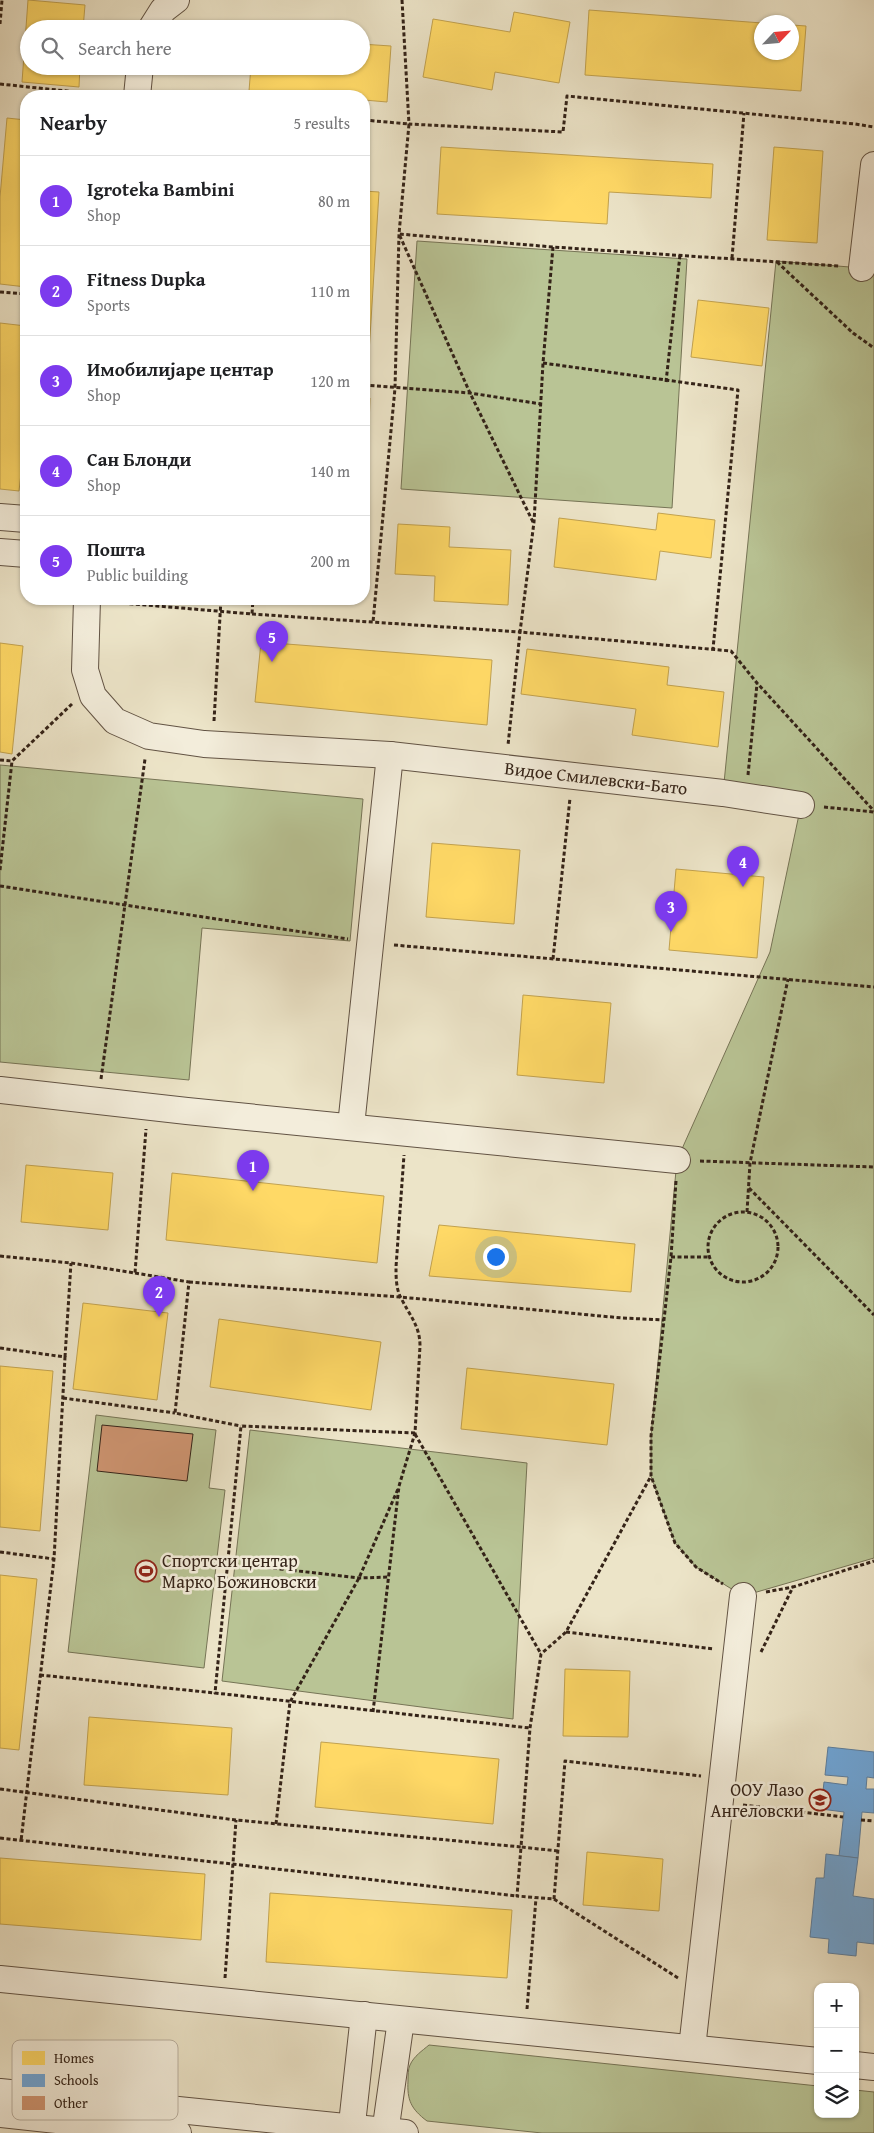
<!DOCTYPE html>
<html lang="en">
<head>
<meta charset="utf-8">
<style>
  :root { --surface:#fff; --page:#f6f6f6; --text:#202124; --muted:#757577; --line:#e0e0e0; --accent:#7c3aed }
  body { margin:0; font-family:"Gentium Book Plus",serif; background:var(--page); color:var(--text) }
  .controls { position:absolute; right:15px; bottom:15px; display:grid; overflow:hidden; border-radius:10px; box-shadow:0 1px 4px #0004 }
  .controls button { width:45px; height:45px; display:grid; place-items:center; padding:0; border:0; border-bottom:1px solid var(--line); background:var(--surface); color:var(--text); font:25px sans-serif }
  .compass { position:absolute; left:754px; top:15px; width:45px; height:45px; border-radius:50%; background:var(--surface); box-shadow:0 1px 4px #0004; rotate:64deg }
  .you { position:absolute; left:495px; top:1256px; width:18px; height:18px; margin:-12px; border:4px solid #fff; border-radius:50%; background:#1a73e8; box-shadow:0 0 0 8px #1a73e833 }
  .badge { display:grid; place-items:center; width:32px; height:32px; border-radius:50%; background:var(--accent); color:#fff; font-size:16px; font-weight:700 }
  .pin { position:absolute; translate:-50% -41px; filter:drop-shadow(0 1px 2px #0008) }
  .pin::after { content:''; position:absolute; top:26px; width:18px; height:15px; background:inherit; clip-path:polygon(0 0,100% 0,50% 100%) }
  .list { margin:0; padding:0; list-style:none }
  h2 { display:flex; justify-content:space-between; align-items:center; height:65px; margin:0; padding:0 20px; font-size:21px }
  h2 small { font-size:16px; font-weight:400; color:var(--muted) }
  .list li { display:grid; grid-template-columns:32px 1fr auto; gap:15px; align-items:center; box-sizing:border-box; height:90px; padding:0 20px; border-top:1px solid var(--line) }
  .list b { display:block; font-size:19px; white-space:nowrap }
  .list p { margin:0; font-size:16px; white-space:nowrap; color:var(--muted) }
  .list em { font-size:16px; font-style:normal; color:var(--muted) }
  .icon { flex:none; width:28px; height:28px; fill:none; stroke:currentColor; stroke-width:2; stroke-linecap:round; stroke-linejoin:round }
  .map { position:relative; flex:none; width:874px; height:2133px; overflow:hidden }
  .search { position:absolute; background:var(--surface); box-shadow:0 1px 4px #0004; left:20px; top:20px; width:350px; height:55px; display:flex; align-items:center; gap:12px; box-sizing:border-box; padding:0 18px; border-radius:28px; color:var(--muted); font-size:19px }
  .panel { position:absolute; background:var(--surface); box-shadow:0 1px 4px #0004; left:20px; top:90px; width:350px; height:515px; border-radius:20px }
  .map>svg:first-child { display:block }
  .green { fill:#b9c495; stroke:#767456 }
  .homes { fill:#ffd966; stroke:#c2a24f }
  .schools { fill:#6fa8dc; stroke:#5d80a1 }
  .building { fill:#cf9572; stroke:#342318 }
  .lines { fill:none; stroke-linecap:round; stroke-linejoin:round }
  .minor-casing { stroke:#625344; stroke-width:28 }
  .path { stroke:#342318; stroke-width:3; stroke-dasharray:4 2.5; stroke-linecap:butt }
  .minor { stroke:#f3eddb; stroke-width:26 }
  .labels { text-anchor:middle; stroke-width:5; stroke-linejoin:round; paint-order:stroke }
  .street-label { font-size:18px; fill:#342318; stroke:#f3eddb }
  .poi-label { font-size:18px; fill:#342318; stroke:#f3eddb; text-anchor:start }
  .key { fill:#f3eddb; stroke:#bab0a0; stroke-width:1 }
  .key-label { font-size:14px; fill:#342318 }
</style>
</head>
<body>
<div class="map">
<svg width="874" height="2133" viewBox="0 0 874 2133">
  <rect width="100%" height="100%" fill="#ece4c8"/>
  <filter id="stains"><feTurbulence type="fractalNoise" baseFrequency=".004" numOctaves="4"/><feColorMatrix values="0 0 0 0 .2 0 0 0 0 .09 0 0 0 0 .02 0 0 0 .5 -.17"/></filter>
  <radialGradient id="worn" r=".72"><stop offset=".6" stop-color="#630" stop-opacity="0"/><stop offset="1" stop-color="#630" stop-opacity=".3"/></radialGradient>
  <g class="green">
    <path d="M874,165V1558L743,1596L696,1567L675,1543L651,1476V1436L677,1160L770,952L801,805L723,793L776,261L862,268Z"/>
    <path d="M417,241L687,259L672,508L401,489Z"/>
    <path d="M0,765L363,799L350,941L202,928L189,1080L0,1062Z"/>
    <path d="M96,1415L216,1430L209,1488L225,1490L204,1668L68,1652Z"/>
    <path d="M250,1430L527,1463L513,1719L222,1681Z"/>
    <path d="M429,2045L818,2086V2114H855V2090L874,2092V2133H542L427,2121C411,2109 407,2100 408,2081C408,2076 408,2069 410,2065C414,2056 422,2051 429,2045Z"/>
  </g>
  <g class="homes">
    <path d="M28,0L85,5L83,29H29V66H80L79,87L22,82Z"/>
    <path d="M589,10L762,23V52H792V25L806,26L801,91L585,75Z"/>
    <path d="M514,12L570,22L559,83L495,72L492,90L423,77L433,19L510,32Z"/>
    <path d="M361,44L391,46L387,102L364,100V96H312L249,91L251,66H361Z"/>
    <path d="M7,118L26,120V287L0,284V197Z"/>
    <path d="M441,147L713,164L711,198L609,192L607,224L437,214Z"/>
    <path d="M774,147L823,151L817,243L767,240Z"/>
    <path d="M364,191L379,192L369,353L364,352Z"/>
    <path d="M698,300L769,308L762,366L691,357Z"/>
    <path d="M0,323L26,326V429L19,491L0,489Z"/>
    <path d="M364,397L370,398L368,456H364Z"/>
    <path d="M658,513L715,520L711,558L660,551L656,580L554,567L559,518L656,530Z"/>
    <path d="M398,524L450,527L449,547L511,550L508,605L434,601L435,576L395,574Z"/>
    <path d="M261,642L492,660L487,725L255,702Z"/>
    <path d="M0,643L23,646L12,754L0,752Z"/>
    <path d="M527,649L669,667L667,685L724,692L718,747L632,735L636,709L521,694Z"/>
    <path d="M432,843L520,850L514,924L426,917Z"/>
    <path d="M676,869L764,877L757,958L669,950Z"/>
    <path d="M523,995L611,1003L604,1083L517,1075Z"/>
    <path d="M26,1165L113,1173L108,1230L21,1222Z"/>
    <path d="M172,1173L384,1196L377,1263L166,1240Z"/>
    <path d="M439,1225L635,1244L631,1292L429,1276Z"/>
    <path d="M83,1303L168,1313L157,1400L73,1389Z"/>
    <path d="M219,1319L381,1342L371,1410L210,1387Z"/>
    <path d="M0,1366L53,1371L40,1531L0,1527Z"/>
    <path d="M467,1368L614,1384L607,1445L461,1429Z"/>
    <path d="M0,1575L37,1579L19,1750L0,1748Z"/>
    <path d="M565,1669L630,1671L628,1737L563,1736Z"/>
    <path d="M89,1717L232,1728L228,1795L84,1785Z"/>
    <path d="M321,1742L499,1759L493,1824L315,1807Z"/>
    <path d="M587,1852L663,1859L659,1911L583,1905Z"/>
    <path d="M0,1858L205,1874L201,1940L0,1924Z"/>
    <path d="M270,1893L512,1910L507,1978L266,1962Z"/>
  </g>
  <g class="schools">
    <path d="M828,1747L874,1752V1778L867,1777L866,1789H874V1813L862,1812L858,1858L839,1856L844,1812L821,1809L824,1782L847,1785L848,1777L825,1775Z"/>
    <path d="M826,1854L858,1858L853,1896L874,1899V1944L857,1942L856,1956L828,1953L829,1939L810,1937L816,1878H824Z"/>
  </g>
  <path class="building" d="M102,1425L193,1434L187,1481L97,1471Z"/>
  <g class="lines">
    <g class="minor-casing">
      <g id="minor">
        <path d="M151,29L163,10L176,0"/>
        <path d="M137,96L140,66"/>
        <path d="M862,268L874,165"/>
        <path d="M0,517L26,519"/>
        <path d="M0,552L26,554"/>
        <path id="s1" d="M87,599L85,670L93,696L115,721L149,736L204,744L390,755L723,793L801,805"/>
        <path d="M0,1090L187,1111L677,1160"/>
        <path d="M351,1126L390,755"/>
        <path d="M0,1979L818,2061"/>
        <path d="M692,2048L743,1596"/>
        <path d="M855,2065L874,2067"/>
        <path d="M0,2092L405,2133"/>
        <path d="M0,2114L178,2133"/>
        <path d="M351,2133L364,2015"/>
        <path d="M385,2133L401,2020"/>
      </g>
    </g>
    <g class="path">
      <path d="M402,0L409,124L563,132L567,96L855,124L874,127"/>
      <path d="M0,24L2,0"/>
      <path d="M0,84L114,96"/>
      <path d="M364,120L409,124L399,234L395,388L373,622"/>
      <path d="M553,247L543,363L534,522L520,632L731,651L757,683L874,811"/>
      <path d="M732,258L744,113"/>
      <path d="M777,262L853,333L874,348"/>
      <path d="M0,292L26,294"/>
      <path d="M543,363L738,390L713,649"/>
      <path d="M666,382L680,255"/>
      <path d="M364,385L470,393L541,404"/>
      <path d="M533,522L470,393L399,234L553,247L839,266"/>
      <path d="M110,602L252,614L253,599"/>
      <path d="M252,614L520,632L508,745"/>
      <path d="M214,721L221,599"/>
      <path d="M0,760L12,761"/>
      <path d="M748,775L757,684"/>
      <path d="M824,807L874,812"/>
      <path d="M0,870L12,761L72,704"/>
      <path d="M0,886L348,939"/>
      <path d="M394,945L874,987"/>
      <path d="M553,959L570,798"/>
      <path d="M101,1079L145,759"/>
      <path d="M700,1161L874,1167"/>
      <path d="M676,1181L671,1257L651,1436V1476L675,1543L696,1567L723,1584"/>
      <path d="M749,1188L874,1315"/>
      <circle cx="743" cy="1247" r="35"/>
      <path d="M747,1212L750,1163L788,979"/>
      <path d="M0,1256L71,1263L135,1273L146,1129"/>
      <path d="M671,1257H709"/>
      <path d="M135,1273L189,1282L175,1413L241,1426"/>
      <path d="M189,1282L400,1297L622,1318L664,1320"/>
      <path d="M0,1348L65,1357L54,1559L21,1841"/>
      <path d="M65,1357L71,1263"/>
      <path d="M63,1398L175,1413"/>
      <path d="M415,1433L241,1426L215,1693L530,1728"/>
      <path d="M415,1434L541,1654"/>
      <path d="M0,1552L54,1559"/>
      <path d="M228,1563L359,1578L389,1577"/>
      <path d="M766,1592L793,1587"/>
      <path d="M566,1632L714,1649"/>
      <path d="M761,1652L793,1587L874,1561"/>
      <path d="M40,1675L215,1693"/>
      <path d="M373,1712L399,1486L415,1433L420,1346C420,1326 410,1316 401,1298C396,1289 396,1277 396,1267L404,1155"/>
      <path d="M0,1789L236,1820L521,1847L530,1728L541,1654L566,1632L651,1476"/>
      <path d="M743,1805L843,1817"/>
      <path d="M861,1820L874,1821"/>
      <path d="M276,1824L290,1702L359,1578L398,1489"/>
      <path d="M0,1838L517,1896"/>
      <path d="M558,1851L521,1847L517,1896L554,1899L565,1761L701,1776"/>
      <path d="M554,1899L678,1978"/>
      <path d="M225,1978L236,1820"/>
      <path d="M527,2009L536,1898"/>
    </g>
    <use href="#minor" class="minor"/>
  </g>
  <defs>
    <g id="stadium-ring" transform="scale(1.125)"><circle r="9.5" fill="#f3eddb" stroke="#8f2418" stroke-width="1.5"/><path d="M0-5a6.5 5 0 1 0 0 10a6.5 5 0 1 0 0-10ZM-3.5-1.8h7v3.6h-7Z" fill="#8f2418"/></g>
    <g id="school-ring" transform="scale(1.125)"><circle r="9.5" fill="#f3eddb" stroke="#8f2418" stroke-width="1.5"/><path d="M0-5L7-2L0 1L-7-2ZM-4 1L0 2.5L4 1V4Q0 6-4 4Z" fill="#8f2418"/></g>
  </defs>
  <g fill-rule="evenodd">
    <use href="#stadium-ring" x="146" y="1571"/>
    <use href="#school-ring" x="820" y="1800"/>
  </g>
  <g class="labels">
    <g class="street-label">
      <text dy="6" stroke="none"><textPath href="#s1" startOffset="618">Видое Смилевски-Бато</textPath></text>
    </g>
    <g class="poi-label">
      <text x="162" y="1567">Спортски центар<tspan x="162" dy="21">Марко Божиновски</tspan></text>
      <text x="804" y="1796" text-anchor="end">ООУ Лазо<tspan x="804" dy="21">Ангеловски</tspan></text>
    </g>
  </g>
  <rect x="12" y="2040" width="166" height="80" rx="8" class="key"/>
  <rect x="22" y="2051" width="23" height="14" fill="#ffd966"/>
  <rect x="22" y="2074" width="23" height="13" fill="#6fa8dc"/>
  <rect x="22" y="2096" width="23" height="14" fill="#cf9572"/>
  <g class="key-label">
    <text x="54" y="2063">Homes</text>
    <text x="54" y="2085">Schools</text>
    <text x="54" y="2108">Other</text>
  </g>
  <rect width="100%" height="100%" filter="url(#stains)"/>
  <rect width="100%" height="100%" fill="url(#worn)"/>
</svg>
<div class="controls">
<button>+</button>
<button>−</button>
<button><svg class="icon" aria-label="layers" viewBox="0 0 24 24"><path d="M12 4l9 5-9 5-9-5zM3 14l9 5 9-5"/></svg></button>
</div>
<svg class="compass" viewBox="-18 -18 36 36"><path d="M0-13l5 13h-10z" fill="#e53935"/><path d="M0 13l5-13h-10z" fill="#757577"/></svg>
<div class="you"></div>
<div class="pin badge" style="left:253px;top:1191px">1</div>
<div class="pin badge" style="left:159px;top:1317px">2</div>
<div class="pin badge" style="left:671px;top:932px">3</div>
<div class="pin badge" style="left:743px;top:887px">4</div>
<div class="pin badge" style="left:272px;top:662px">5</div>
<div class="search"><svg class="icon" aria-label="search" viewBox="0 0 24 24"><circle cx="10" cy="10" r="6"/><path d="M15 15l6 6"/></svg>Search here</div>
<section class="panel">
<h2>Nearby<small>5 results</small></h2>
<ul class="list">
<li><span class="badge">1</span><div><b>Igroteka Bambini</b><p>Shop</p></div><em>80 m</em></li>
<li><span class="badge">2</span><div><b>Fitness Dupka</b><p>Sports</p></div><em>110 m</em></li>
<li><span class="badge">3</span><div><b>Имобилијаре центар</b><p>Shop</p></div><em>120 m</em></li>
<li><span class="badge">4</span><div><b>Сан Блонди</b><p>Shop</p></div><em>140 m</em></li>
<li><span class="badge">5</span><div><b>Пошта</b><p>Public building</p></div><em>200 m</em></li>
</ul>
</section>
</div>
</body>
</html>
